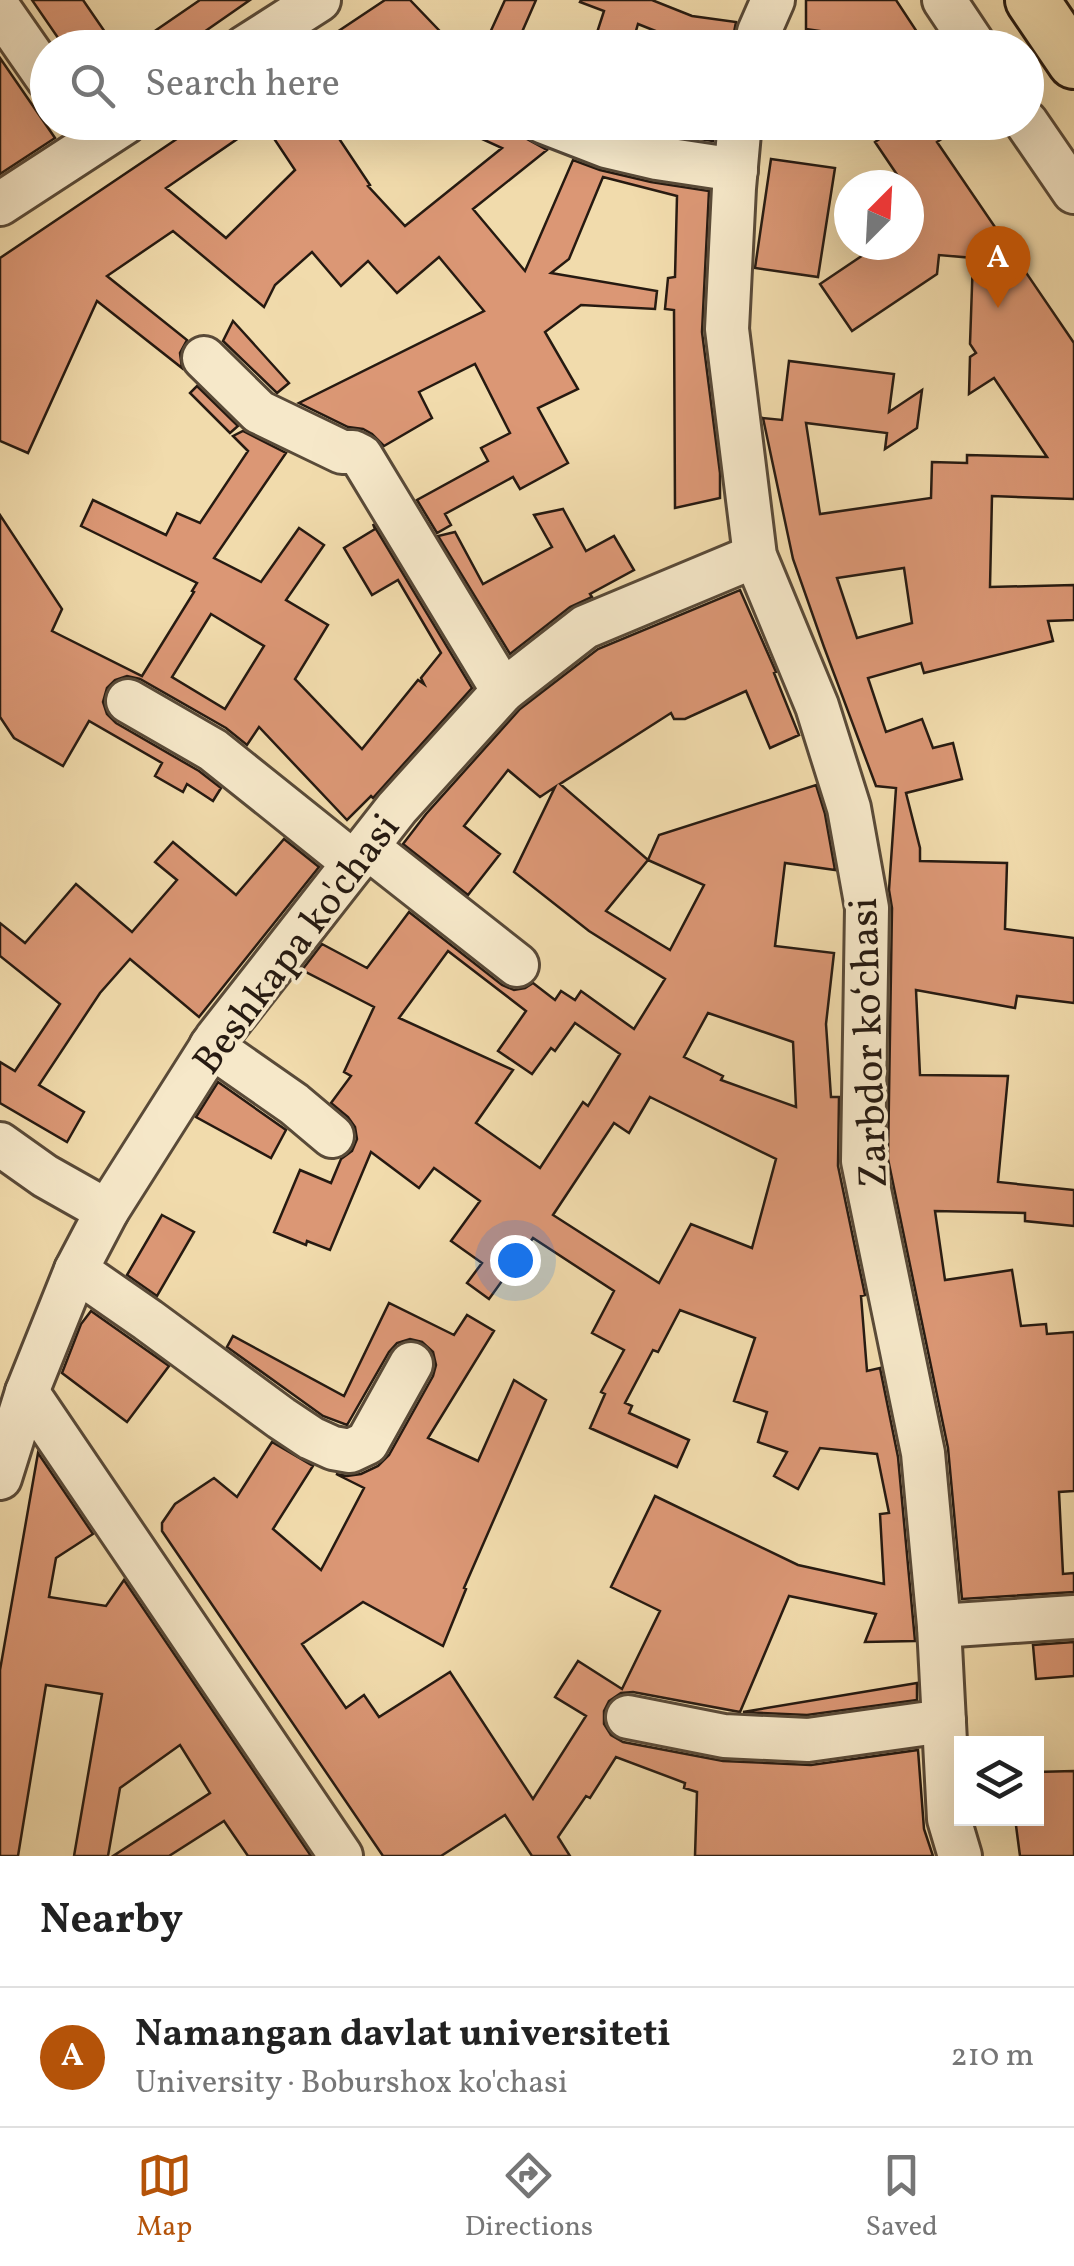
<!DOCTYPE html>
<html lang="en">
<head>
<meta charset="utf-8">
<style>
  :root { --surface:#fff; --page:#f2f2f2; --text:#222; --muted:#767676; --line:#e0e0e0; --accent:#b45309 }
  body { margin:0; font-family:Vollkorn,serif; background:var(--page); color:var(--text) }
  .controls { position:absolute; right:30px; bottom:30px; display:grid; overflow:hidden; border-radius:0px; box-shadow:0 10px 40px #0002 }
  .controls button { width:90px; height:90px; display:grid; place-items:center; padding:0; border:0; border-bottom:2px solid var(--line); background:var(--surface); color:var(--text); font:50px sans-serif }
  .compass { position:absolute; left:834px; top:170px; width:90px; height:90px; border-radius:50%; background:var(--surface); box-shadow:0 10px 40px #0002; rotate:24deg }
  .you { position:absolute; left:515px; top:1260px; width:35px; height:35px; margin:-25px; border:8px solid #fff; border-radius:50%; background:#1a73e8; box-shadow:0 0 0 15px #1a73e833 }
  .badge { display:grid; place-items:center; width:65px; height:65px; border-radius:50%; background:var(--accent); color:#fff; font-size:32px; font-weight:700 }
  .pin { position:absolute; translate:-50% -82px; filter:drop-shadow(0 2px 5px #0008) }
  .pin::after { content:''; position:absolute; top:52px; width:35px; height:30px; background:inherit; clip-path:polygon(0 0,100% 0,50% 100%) }
  .list { margin:0; padding:0; list-style:none }
  h2 { display:flex; justify-content:space-between; align-items:center; height:130px; margin:0; padding:0 40px; font-size:42px }
  h2 small { font-size:32px; font-weight:400; color:var(--muted) }
  .list li { display:grid; grid-template-columns:65px 1fr auto; gap:30px; align-items:center; box-sizing:border-box; height:140px; padding:0 40px; border-top:2px solid var(--line) }
  .list b { display:block; font-size:38px; white-space:nowrap }
  .list p { margin:0; font-size:32px; white-space:nowrap; color:var(--muted) }
  .list em { font-size:32px; font-style:normal; color:var(--muted) }
  .icon { flex:none; width:55px; height:55px; fill:none; stroke:currentColor; stroke-width:2; stroke-linecap:round; stroke-linejoin:round }
  .map { position:relative; flex:none; width:1074px; height:1856px; overflow:hidden }
  .search { position:absolute; background:var(--surface); box-shadow:0 10px 40px #0002; left:30px; right:30px; top:30px; height:110px; display:flex; align-items:center; gap:25px; box-sizing:border-box; padding:0 35px; border-radius:55px; color:var(--muted); font-size:38px }
  .sheet { height:270px; background:var(--surface) }
  nav { display:flex; justify-content:space-around; align-items:center; box-sizing:border-box; height:140px; border-top:2px solid var(--line); background:var(--surface); font-size:28px; color:var(--muted) }
  nav a { display:grid; justify-items:center; gap:5px }
  nav .on { color:var(--accent) }
  .map>svg:first-child { display:block }
  .building { fill:#db9775; stroke:#261a11; stroke-width:2.5; fill-rule:evenodd }
  .lines { fill:none; stroke-linecap:round; stroke-linejoin:round }
  .minor-casing { stroke:#594a38; stroke-width:48 }
  .major-casing { stroke:#261a11; stroke-width:58 }
  .minor { stroke:#f6e8c9; stroke-width:42 }
  .major { stroke:#f1dbac; stroke-width:52 }
  .labels { text-anchor:middle; stroke-width:8; stroke-linejoin:round; paint-order:stroke }
  .street-label { font-size:40px; fill:#261a11; stroke:#f6e8c9 }
</style>
</head>
<body>
<div class="map">
<svg width="1074" height="1856" viewBox="0 0 1074 1856">
  <rect width="100%" height="100%" fill="#f1dbac"/>
  <filter id="stains"><feTurbulence type="fractalNoise" baseFrequency=".002" numOctaves="4"/><feColorMatrix values="0 0 0 0 .2 0 0 0 0 .09 0 0 0 0 .02 0 0 0 .5 -.17"/></filter>
  <radialGradient id="worn" r=".72"><stop offset=".6" stop-color="#630" stop-opacity="0"/><stop offset="1" stop-color="#630" stop-opacity=".3"/></radialGradient>
  <g class="building">
    <path d="M32,0H83L116,48H65Z"/>
    <path d="M200,0H250L181,48H130Z"/>
    <path d="M385,0H410L456,48H313Z"/>
    <path d="M505,0H536L515,48H483Z"/>
    <path d="M581,0H652L692,16L736,22L731,48H698L638,24L631,48H592L604,11L580,2Z"/>
    <path d="M806,0H896L927,47L806,29Z"/>
    <path d="M0,58L55,138L0,174Z"/>
    <path d="M202,122H262L166,188L226,238L295,170L263,122H328L370,185L368,186L405,226L502,148L445,122H520L525,138L547,150L473,209L525,271L573,160L600,170L651,182L709,191L702,332L720,473V498L675,508L674,310L665,309L668,278L675,277L677,196L603,177L569,259L551,273L657,291L655,309L581,305L545,332L578,389L538,408L568,463L520,489L513,477L445,514L451,525L437,533L417,500L488,461L481,448L510,433L475,364L419,392L432,418L384,446L372,434L363,429L348,427L299,403L484,311L439,257L397,293L368,261L341,286L312,252L275,285L264,307L173,231L107,276L187,340L180,353L182,368L97,301L28,453L0,441V258Z"/>
    <path d="M615,122H715L713,141L662,133Z"/>
    <path d="M905,122H967L937,142L1074,343V499L992,496L990,587L1074,585V620L1048,621L1053,641L924,673L921,663L868,678L886,732L922,719L933,748L953,743L962,779L906,793L920,848V861L1007,863L1005,929L1074,938V1003L1017,996L1015,1008L916,990L920,1075L1008,1076L998,1182L1074,1190V1226L1025,1221V1213L935,1211L945,1280L1012,1270L1021,1326L1046,1324L1047,1334L1074,1332V1491L1059,1492L1063,1574L1074,1573V1592L962,1599L948,1448L888,1159L892,908L889,890L896,788L876,786L824,647L793,559L763,418L782,420L789,361L894,374L889,412L922,390L917,428L885,449L887,433L806,423L820,514L931,498L932,462L967,463V455L1047,457L994,378L969,394L970,357L976,353L970,344L973,258L939,255L937,274L852,331L820,284L878,245H909V185H904L875,142ZM904,568L912,623L857,638L837,578Z"/>
    <path d="M771,159L835,168L818,277L755,268Z"/>
    <path d="M233,321L289,383L277,393L223,341Z"/>
    <path d="M197,386L238,426L230,433L190,393Z"/>
    <path d="M243,431L286,453L214,558L261,582L299,528L324,545L286,600L328,625L295,679L362,749L418,680L424,684L421,678L441,653L398,580L372,595L344,548L375,529L373,524L472,688L373,798L371,796L347,820L259,727L247,745L226,728L140,679L127,676L115,680L107,688L103,702L107,714L116,723L199,771L221,788L213,801L187,784L183,792L155,776L162,763L89,721L63,766L14,738L0,717V515L62,609L52,631L142,676L194,592L192,591L197,583L81,526L93,500L166,535L177,513L200,523L248,451L233,436ZM211,614L264,646L225,709L172,677Z"/>
    <path d="M563,509L586,551L614,536L634,570L590,594L592,597L570,607L510,654L438,536L455,532L483,584L552,547L534,515Z"/>
    <path d="M740,590L776,672L774,673L799,735L770,748L746,691L685,719H674L671,713L560,784L648,860L659,835L816,785L825,814L835,870L785,863L775,946L834,953L826,1024L831,1097H839L838,1166L865,1295L861,1296L867,1371L880,1368L898,1457L915,1641L865,1642L876,1614L789,1596L740,1712L633,1692L621,1693L609,1701L604,1711V1724L611,1735L623,1742L723,1761L811,1765L918,1750L924,1829L933,1856H695L697,1792L684,1788L685,1783L616,1757L590,1798L586,1796L558,1837L570,1856H532L505,1815L441,1856H383L162,1531V1523L175,1504L214,1478L237,1497L272,1442L313,1466L273,1529L321,1570L364,1488L336,1474L347,1476L361,1474L378,1466L389,1455L433,1376L436,1365L433,1352L422,1342L410,1339L397,1343L389,1352L347,1425L323,1416L227,1347L233,1336L344,1396L389,1303L454,1335L467,1315L494,1331L428,1438L478,1461L514,1380L546,1400L464,1588L466,1589L443,1646L363,1602L302,1644L346,1708L364,1695L379,1717L450,1672L533,1799L586,1716L555,1697L578,1661L622,1689L660,1611L611,1587L655,1496L798,1565L884,1584L880,1514L889,1513L877,1454L820,1448L798,1489L774,1476L787,1452L758,1442L767,1412L734,1401L755,1338L680,1310L658,1352L653,1350L625,1403L632,1406L629,1413L689,1440L677,1467L590,1428L605,1394L601,1392L624,1350L592,1333L614,1291L533,1238L489,1299L467,1283L482,1263L451,1241L480,1201L434,1168L419,1188L371,1152L330,1250L307,1241L306,1245L274,1232L300,1170L331,1183L341,1159L352,1151L357,1139L355,1127L348,1117L331,1103L351,1076L344,1072L374,1007L302,970L322,944L367,968L409,912L502,985L514,990L525,988L533,983L555,1000L561,991L575,1000L581,991L634,1029L665,979L589,931L514,872L555,787L540,797L508,770L464,826L500,854L468,895L403,844L426,814L520,709L598,649ZM648,860L704,885L670,950L606,911ZM448,951L526,1011L498,1051L532,1074L551,1048L555,1051L575,1023L620,1054L588,1106L583,1102L540,1168L476,1123L513,1070L399,1018ZM708,1013L793,1042L796,1107L721,1080L723,1076L684,1057ZM650,1097L776,1159L752,1248L691,1224L659,1283L553,1215L614,1123L629,1133Z"/>
    <path d="M284,839L319,867L199,1017L130,959L100,993L39,1085L84,1112L67,1142L0,1103V1062L15,1071L60,1004L0,956V923L25,943L76,884L132,932L177,880L155,862L173,842L236,895Z"/>
    <path d="M218,1082L286,1130L271,1158L196,1117Z"/>
    <path d="M162,1215L194,1232L157,1296L127,1275Z"/>
    <path d="M91,1311L169,1366L127,1422L62,1373L81,1324Z"/>
    <path d="M38,1453L93,1534L56,1558L49,1597L106,1606L124,1580L311,1856H248L224,1821L169,1856H113L210,1793L180,1745L120,1788L108,1856H74L102,1694L46,1685L18,1856H0V1670Z"/>
    <path d="M1074,1642V1676L1036,1679L1033,1645Z"/>
    <path d="M917,1683V1700L807,1715L743,1712Z"/>
    <path d="M1074,1771V1856H1020L1015,1818H1036V1772Z"/>
  </g>
  <g class="lines">
    <g class="minor-casing">
      <g id="minor">
        <path d="M944,0L976,48"/>
        <path d="M0,10L48,79"/>
        <path d="M244,48L319,0"/>
        <path d="M755,48L759,32L773,0"/>
        <path d="M544,122L606,146L657,158L736,170"/>
        <path d="M740,122L734,188L727,329L755,556L817,706L849,808L867,908L863,1161L923,1453L939,1626L949,1819L960,1856"/>
        <path d="M1026,122L1074,192"/>
        <path d="M0,204L126,122"/>
        <path d="M204,358L259,412L342,452H353L361,456L503,691"/>
        <path d="M128,701L213,750L354,863"/>
        <path d="M367,847L517,965"/>
        <path d="M211,1046L294,1104L332,1136"/>
        <path d="M0,1144L45,1176L107,1211"/>
        <path d="M76,1270L148,1320L281,1418L311,1438L333,1448L350,1451L367,1443L411,1364"/>
        <path d="M27,1392L341,1856"/>
        <path d="M0,1478L27,1392L76,1270L107,1211L216,1039L397,808L503,691L585,627L755,556"/>
        <path d="M939,1626L1074,1617"/>
        <path d="M628,1717L724,1736L808,1740L944,1721"/>
      </g>
    </g>
    <g class="major-casing">
      <path id="major" d="M1032,0L1074,62"/>
    </g>
    <use href="#minor" class="minor"/>
    <use href="#major" class="major"/>
  </g>
  <g class="labels">
    <g class="street-label">
      <text transform="translate(295 943) rotate(-53)" y="14">Beshkapa ko'chasi</text>
      <text transform="translate(867 1043) rotate(-92)" y="14">Zarbdor koʻchasi</text>
    </g>
  </g>
  <rect width="100%" height="100%" filter="url(#stains)"/>
  <rect width="100%" height="100%" fill="url(#worn)"/>
</svg>
<div class="controls">
<button><svg class="icon" aria-label="layers" viewBox="0 0 24 24"><path d="M12 4l9 5-9 5-9-5zM3 14l9 5 9-5"/></svg></button>
</div>
<svg class="compass" viewBox="-18 -18 36 36"><path d="M0-13l5 13h-10z" fill="#e53935"/><path d="M0 13l5-13h-10z" fill="#767676"/></svg>
<div class="you"></div>
<div class="pin badge" style="left:998px;top:308px">A</div>
<div class="search"><svg class="icon" aria-label="search" viewBox="0 0 24 24"><circle cx="10" cy="10" r="6"/><path d="M15 15l6 6"/></svg>Search here</div>
</div>
<section class="sheet">
<h2>Nearby<small></small></h2>
<ul class="list">
<li><span class="badge">A</span><div><b>Namangan davlat universiteti</b><p>University · Boburshox ko'chasi</p></div><em>210 m</em></li>
</ul>
</section>
<nav>
<a class="on"><svg class="icon" aria-label="map" viewBox="0 0 24 24"><path d="M3 6l6-2 6 2 6-2v14l-6 2-6-2-6 2zM9 4v14M15 6v14"/></svg>Map</a>
<a><svg class="icon" aria-label="directions" viewBox="0 0 24 24"><path d="M12 3l9 9-9 9-9-9zM9 14v-3h6M13 9l2 2-2 2"/></svg>Directions</a>
<a><svg class="icon" aria-label="saved" viewBox="0 0 24 24"><path d="M7 4h10v16l-5-4-5 4z"/></svg>Saved</a>
</nav>
</body>
</html>
